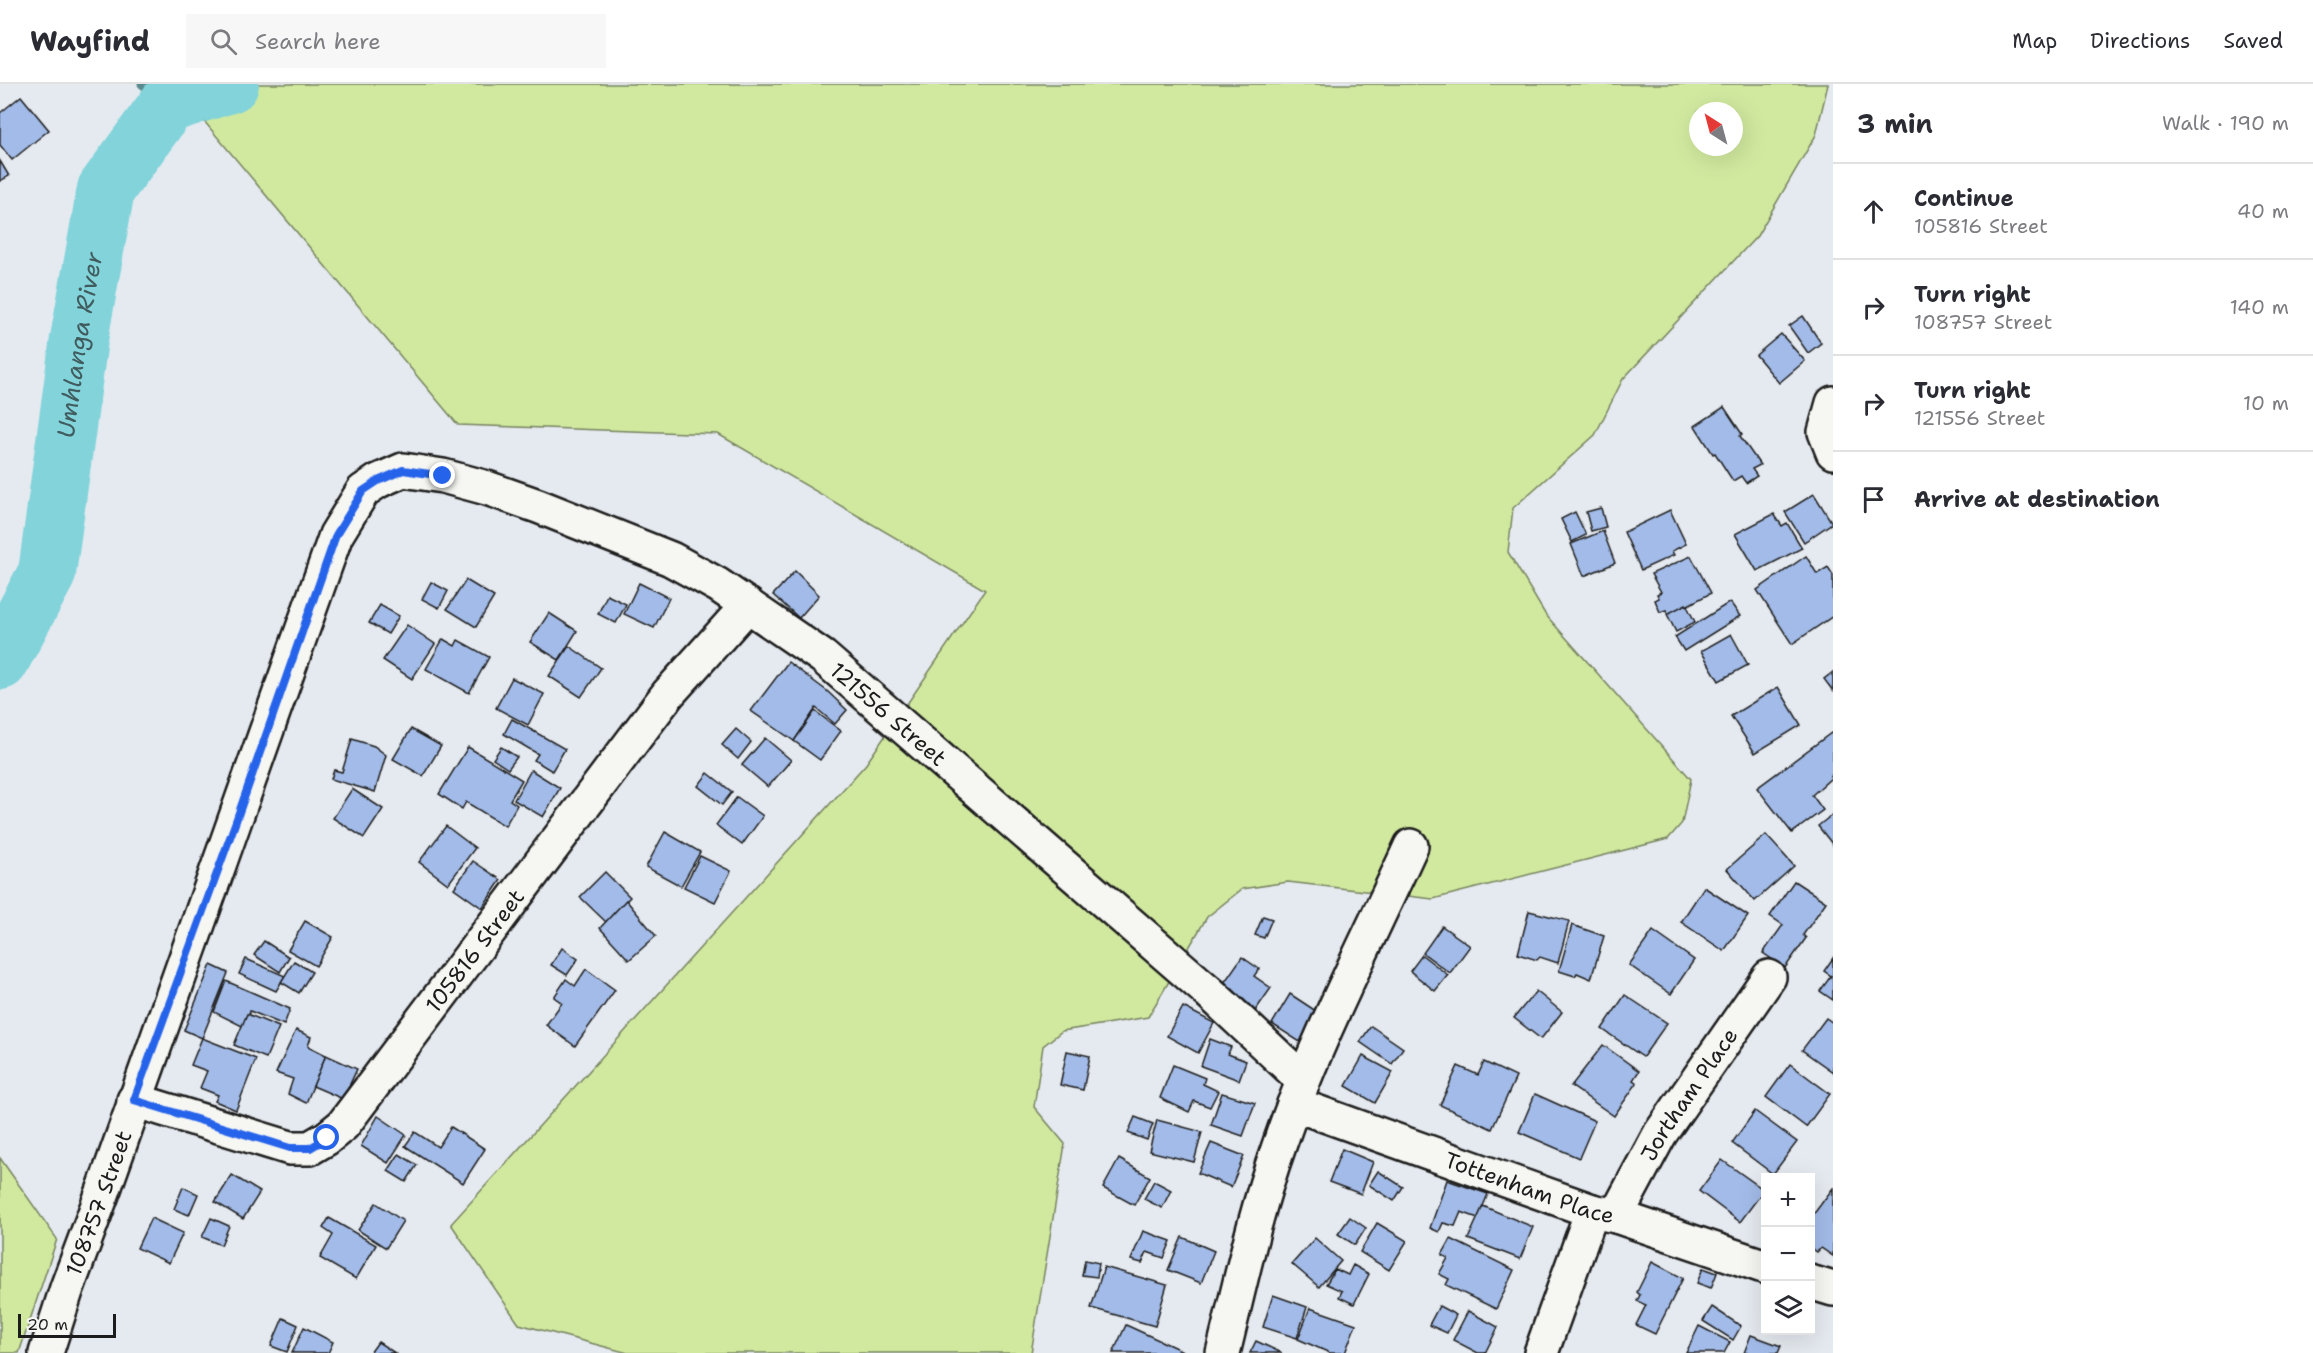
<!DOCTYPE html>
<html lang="en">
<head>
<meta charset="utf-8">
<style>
  :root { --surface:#fff; --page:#f7f7f7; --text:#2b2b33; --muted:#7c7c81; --line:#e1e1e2 }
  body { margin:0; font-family:"Shantell Sans",sans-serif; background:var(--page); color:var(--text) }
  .controls { position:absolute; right:18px; bottom:18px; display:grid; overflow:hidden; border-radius:0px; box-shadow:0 6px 24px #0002 }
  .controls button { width:54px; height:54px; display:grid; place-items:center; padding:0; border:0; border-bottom:2px solid var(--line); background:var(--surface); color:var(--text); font:30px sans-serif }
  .compass { position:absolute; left:1689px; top:18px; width:54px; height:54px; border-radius:50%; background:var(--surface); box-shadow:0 6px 24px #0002; rotate:324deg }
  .scale { position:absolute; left:18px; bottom:15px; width:98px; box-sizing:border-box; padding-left:6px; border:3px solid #1c1c1c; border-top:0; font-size:16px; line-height:21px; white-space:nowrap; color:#1c1c1c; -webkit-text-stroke:4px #f6f6f2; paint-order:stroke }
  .stop { position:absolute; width:18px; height:18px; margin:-14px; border:4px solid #2563eb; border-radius:50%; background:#fff }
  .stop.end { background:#2563eb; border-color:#fff; box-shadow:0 2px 6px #0008 }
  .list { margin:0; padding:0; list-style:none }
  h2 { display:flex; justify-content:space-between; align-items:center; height:78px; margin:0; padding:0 24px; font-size:26px }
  h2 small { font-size:20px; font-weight:400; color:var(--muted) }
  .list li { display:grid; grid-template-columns:39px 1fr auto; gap:18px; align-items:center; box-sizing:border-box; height:96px; padding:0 24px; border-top:2px solid var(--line) }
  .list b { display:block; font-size:22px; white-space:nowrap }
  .list p { margin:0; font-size:20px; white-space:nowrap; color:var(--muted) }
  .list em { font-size:20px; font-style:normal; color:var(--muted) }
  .icon { flex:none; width:33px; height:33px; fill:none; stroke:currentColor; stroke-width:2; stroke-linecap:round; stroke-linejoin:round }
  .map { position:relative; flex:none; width:1833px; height:1269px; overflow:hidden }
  header { display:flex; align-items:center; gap:36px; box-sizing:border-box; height:84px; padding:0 30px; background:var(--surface); border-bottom:2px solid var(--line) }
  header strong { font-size:28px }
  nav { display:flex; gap:33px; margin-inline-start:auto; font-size:21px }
  .search { width:420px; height:54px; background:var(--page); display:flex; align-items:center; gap:15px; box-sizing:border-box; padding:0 21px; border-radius:0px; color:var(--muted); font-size:22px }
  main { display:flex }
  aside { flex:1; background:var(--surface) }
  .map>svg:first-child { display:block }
  .green { fill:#d1e99f; stroke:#76825e; stroke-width:1.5; fill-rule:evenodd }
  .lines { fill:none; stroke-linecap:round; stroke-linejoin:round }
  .stream { stroke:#598a8e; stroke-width:9 }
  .river { stroke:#82d3da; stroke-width:58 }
  .building { fill:#a2bbe8; stroke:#1c1c1c; stroke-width:1.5 }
  .minor-casing { stroke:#1c1c1c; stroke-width:38 }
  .minor { stroke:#f6f6f2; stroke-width:33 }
  .route { stroke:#2563eb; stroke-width:8 }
  .labels { text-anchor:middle; stroke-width:4.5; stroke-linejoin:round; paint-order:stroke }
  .street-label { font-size:22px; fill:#1c1c1c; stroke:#f6f6f2 }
  .water-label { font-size:24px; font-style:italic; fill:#405c5e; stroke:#f6f6f2 }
</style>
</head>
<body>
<header>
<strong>Wayfind</strong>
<div class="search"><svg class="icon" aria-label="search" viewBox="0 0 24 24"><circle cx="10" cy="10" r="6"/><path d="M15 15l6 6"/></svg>Search here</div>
<nav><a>Map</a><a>Directions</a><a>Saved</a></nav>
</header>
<main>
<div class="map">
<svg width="1833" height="1269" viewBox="0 0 1833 1269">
  <rect width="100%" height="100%" fill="#e5eaf0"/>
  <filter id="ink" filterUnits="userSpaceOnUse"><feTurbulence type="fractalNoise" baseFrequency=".0167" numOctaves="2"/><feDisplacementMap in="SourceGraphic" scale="12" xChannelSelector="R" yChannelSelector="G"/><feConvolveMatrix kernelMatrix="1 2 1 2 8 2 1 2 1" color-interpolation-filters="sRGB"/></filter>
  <g filter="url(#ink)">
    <g class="green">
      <path d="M173,0H1828L1816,51L1757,152L1623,295L1595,351L1513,424L1508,468L1545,530L1691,695L1682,739L1668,755L1433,815L1288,798L1242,805L1207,833L1148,933L1062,947L1043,962L1034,1023L1065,1060L1031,1269H628L519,1240L451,1140L866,680L985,506L718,350L458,341ZM1698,27H1734V63H1698Z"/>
      <path d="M0,1074L57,1155L19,1269H0Z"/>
    </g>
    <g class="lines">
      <path class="stream" d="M142,0L168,20"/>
      <path class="river" id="s1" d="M0,577L47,489L79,255L106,105L168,20L230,0"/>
    </g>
    <g class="building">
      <path d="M21,12L49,46L12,76L0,61V29Z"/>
      <path d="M0,77L9,92L0,97Z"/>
      <path d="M1803,232L1821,259L1808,269L1789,242Z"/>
      <path d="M1781,250L1805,277L1779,299L1756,271Z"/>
      <path d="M1724,323L1742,350L1740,352L1760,381L1752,385L1757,392L1746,399L1741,392L1733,397L1715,369L1713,370L1695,342Z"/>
      <path d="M1814,410L1832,439L1804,458L1785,428Z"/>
      <path d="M1601,424L1606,443L1591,447L1586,428Z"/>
      <path d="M1670,426L1686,460L1672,467L1674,471L1641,486L1624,448Z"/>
      <path d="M1575,428L1586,451L1572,458L1561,435Z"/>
      <path d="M1774,430L1782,442L1787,439L1802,464L1757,487L1735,450Z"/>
      <path d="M1603,447L1615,479L1584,492L1571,460Z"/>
      <path d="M1691,472L1711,509L1669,531L1666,526L1660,528L1655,516L1659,514L1657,510L1661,508L1651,490Z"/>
      <path d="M1806,472L1817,490L1828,483L1833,491V532L1792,560L1757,506Z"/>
      <path d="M795,487L819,511L799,534L773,511Z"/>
      <path d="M466,496L494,513L476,543L447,525Z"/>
      <path d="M431,498L448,507L439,524L422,515Z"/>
      <path d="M639,499L669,514L654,544L624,530Z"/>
      <path d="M607,511L626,520L616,539L598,530Z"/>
      <path d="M1730,518L1740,532L1684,567L1675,553Z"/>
      <path d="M1686,520L1695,538L1676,548L1667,530Z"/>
      <path d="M380,521L399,532L388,550L369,539Z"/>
      <path d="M549,529L577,547L559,576L530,558Z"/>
      <path d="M407,541L435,560L412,595L383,576Z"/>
      <path d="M1731,550L1748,581L1719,597L1701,567Z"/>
      <path d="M443,555L455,562L458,556L489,573L469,609L426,585Z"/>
      <path d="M569,562L601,584L581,613L549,592Z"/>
      <path d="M788,578L827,607L847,626L835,640L816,624L794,657L751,627Z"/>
      <path d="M1833,588V607L1824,595Z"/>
      <path d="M512,594L544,610L528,641L496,624Z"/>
      <path d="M1778,603L1801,641L1755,669L1731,632Z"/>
      <path d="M815,627L841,647L820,676L794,657Z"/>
      <path d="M512,635L565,665L552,687L534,676L538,670L504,650Z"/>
      <path d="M411,645L441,662L423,692L393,675Z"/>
      <path d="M736,645L751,658L738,675L722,661Z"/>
      <path d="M1831,649L1833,651V690L1830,692L1831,694L1812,711L1823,726L1792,749L1757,704Z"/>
      <path d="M765,654L791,676L768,703L742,681Z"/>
      <path d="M352,655L374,662L386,671L375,708L331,695L334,686L342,688Z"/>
      <path d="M468,663L522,696L510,716L517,721L505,742L466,718L462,725L439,710Z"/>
      <path d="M501,663L517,673L508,685L493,675Z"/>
      <path d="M531,686L560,704L543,733L514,716Z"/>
      <path d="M708,689L732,708L722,721L698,702Z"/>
      <path d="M352,705L383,725L364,754L333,734Z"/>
      <path d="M737,713L763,732L742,761L716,741Z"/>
      <path d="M1833,730V761L1818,742Z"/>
      <path d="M446,742L475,764L448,800L419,778Z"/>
      <path d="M665,748L700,768L681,802L646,783Z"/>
      <path d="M1766,751L1794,782L1755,817L1727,785Z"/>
      <path d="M700,772L731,787L715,818L684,803Z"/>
      <path d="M473,777L501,796L482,824L454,804Z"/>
      <path d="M605,788L630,813L606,838L580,813Z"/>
      <path d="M1794,797L1826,818L1803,851L1806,854L1785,884L1763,869L1783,841L1770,832Z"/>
      <path d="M1704,803L1748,832L1724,867L1681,838Z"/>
      <path d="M626,816L656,852L629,876L600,844Z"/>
      <path d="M1529,827L1569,837L1558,879L1540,873L1537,876L1518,870Z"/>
      <path d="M1263,832L1272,835L1264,854L1255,851Z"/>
      <path d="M305,837L333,853L316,882L288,866Z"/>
      <path d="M1572,841L1604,852L1591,895L1577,889L1575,892L1559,887Z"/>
      <path d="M1442,842L1470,862L1450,889L1423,869Z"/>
      <path d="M1653,847L1694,876L1671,910L1629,881Z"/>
      <path d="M264,857L289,873L280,888L254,871Z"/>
      <path d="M562,864L578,875L567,891L551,881Z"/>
      <path d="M1422,871L1448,891L1435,907L1410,887Z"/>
      <path d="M1242,873L1259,885L1254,892L1271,904L1253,930L1219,906Z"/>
      <path d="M1833,874V916L1820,907L1831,892L1824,887Z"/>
      <path d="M246,875L285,892L276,907L239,890Z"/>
      <path d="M294,877L312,888L299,909L281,898Z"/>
      <path d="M211,881L228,889L202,954L184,946Z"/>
      <path d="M586,885L615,906L575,962L546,941L562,919L554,913L566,895L575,902Z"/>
      <path d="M226,897L290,925L284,941L250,927L244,943L214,928Z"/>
      <path d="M1536,907L1562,928L1541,955L1514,934Z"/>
      <path d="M1290,910L1319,929L1300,958L1272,940Z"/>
      <path d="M1625,911L1667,939L1643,973L1602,945Z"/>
      <path d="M1183,923L1214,939L1198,969L1167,952Z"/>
      <path d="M247,930L279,943L266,974L234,961Z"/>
      <path d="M1826,934L1833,939V988L1802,966Z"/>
      <path d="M1371,942L1403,964L1392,980L1360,958Z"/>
      <path d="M296,946L311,953L308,962L326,971L306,1019L288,1010L293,995L276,989Z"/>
      <path d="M202,954L256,975L236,1026L215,1017L218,1011L200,1004L207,987L191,981Z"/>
      <path d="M1210,955L1231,963L1228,970L1246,977L1239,996L1201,982Z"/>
      <path d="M1603,961L1639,987L1633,996L1637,999L1614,1032L1571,1002Z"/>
      <path d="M1067,967L1090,972L1083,1006L1060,1001Z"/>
      <path d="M326,971L357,985L343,1015L313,1002Z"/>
      <path d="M1363,972L1393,988L1375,1019L1346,1002Z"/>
      <path d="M1484,978L1516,993L1492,1045L1440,1021L1458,982L1478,991Z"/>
      <path d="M1790,980L1830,1010L1806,1043L1766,1013Z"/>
      <path d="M1173,981L1205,994L1203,1000L1218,1007L1210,1023L1194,1017L1189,1028L1160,1014Z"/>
      <path d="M1222,1009L1255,1019L1243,1052L1211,1041Z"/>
      <path d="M1535,1010L1595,1037L1579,1074L1519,1048Z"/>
      <path d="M1755,1027L1797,1058L1773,1090L1732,1059Z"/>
      <path d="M378,1032L406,1051L388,1079L361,1062Z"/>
      <path d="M1135,1033L1153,1040L1147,1056L1128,1049Z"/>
      <path d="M1157,1036L1202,1048L1194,1078L1149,1067Z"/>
      <path d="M451,1043L485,1065L463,1099L405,1062L415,1048L438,1063Z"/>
      <path d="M1211,1059L1244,1072L1231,1103L1198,1089Z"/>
      <path d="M1342,1065L1373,1078L1361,1110L1329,1098Z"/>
      <path d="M399,1070L417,1081L406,1098L388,1087Z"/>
      <path d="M1119,1075L1150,1093L1134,1121L1103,1104Z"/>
      <path d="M1722,1076L1764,1106L1740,1138L1699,1107Z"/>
      <path d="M1378,1087L1403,1103L1394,1117L1369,1101Z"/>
      <path d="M232,1091L260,1108L243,1135L215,1118Z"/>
      <path d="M1447,1096L1488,1110L1478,1134L1461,1128L1455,1142L1443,1139L1439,1148L1430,1144Z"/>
      <path d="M1154,1097L1171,1106L1162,1124L1144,1115Z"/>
      <path d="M183,1103L198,1110L189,1131L174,1125Z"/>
      <path d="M1833,1104V1172L1821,1164L1817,1168L1810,1163V1135Z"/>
      <path d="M376,1119L403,1137L386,1164L358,1146Z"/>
      <path d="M1483,1122L1533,1143L1520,1175L1468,1155Z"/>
      <path d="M1350,1133L1366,1144L1355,1161L1338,1150Z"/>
      <path d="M151,1134L183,1149L169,1179L137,1164Z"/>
      <path d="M211,1134L229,1142L221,1161L202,1153Z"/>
      <path d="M329,1134L376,1161L356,1195L320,1174L333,1151L323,1144Z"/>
      <path d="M1377,1139L1407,1157L1389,1186L1360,1168Z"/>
      <path d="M1143,1147L1171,1157L1164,1174L1147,1168L1142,1179L1131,1176Z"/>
      <path d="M1182,1153L1214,1167L1201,1199L1168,1186Z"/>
      <path d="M1315,1154L1341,1177L1319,1203L1292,1180Z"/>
      <path d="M1451,1155L1514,1186L1496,1225L1446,1201L1449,1195L1439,1190L1448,1174L1442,1171Z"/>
      <path d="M1085,1176L1099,1179L1097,1193L1082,1191Z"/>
      <path d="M1652,1178L1683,1194L1655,1250L1636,1241L1646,1221L1637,1217L1640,1211L1637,1208Z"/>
      <path d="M1353,1181L1369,1190L1354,1220L1339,1213L1342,1207L1326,1200L1335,1185L1348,1191Z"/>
      <path d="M1104,1183L1167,1201L1155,1242L1091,1224Z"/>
      <path d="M1703,1184L1717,1189L1711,1204L1697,1199Z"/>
      <path d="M1273,1211L1307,1223L1297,1254L1263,1243Z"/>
      <path d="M1439,1222L1456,1231L1447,1249L1429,1241Z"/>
      <path d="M1712,1223L1741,1242L1733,1256L1703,1237Z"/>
      <path d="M1310,1224L1356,1240L1345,1269H1330L1298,1255Z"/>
      <path d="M1468,1227L1498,1243L1485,1269H1478L1453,1256Z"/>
      <path d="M283,1234L298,1241L287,1268L271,1262Z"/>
      <path d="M1126,1241L1187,1269H1113Z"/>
      <path d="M1699,1242L1730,1258L1724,1269H1686Z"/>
      <path d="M304,1243L333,1258L328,1269H292Z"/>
      <path d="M1751,1251L1781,1262L1778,1269H1744Z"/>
      <path d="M1256,1257L1282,1269H1250Z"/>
      <path d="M378,1258L395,1269H370Z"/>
    </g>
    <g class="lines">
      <g class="minor-casing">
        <g id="minor">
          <path d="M1833,319L1825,348L1833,368"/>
          <path id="s2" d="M134,1016L290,1064H310L327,1054L343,1041L668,610L748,521"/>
          <path id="s3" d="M1294,1020L1592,1127L1616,1132L1766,1183"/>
          <path id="s4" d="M1616,1132L1660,1050L1769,893"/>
          <path d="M1810,1198L1833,1205"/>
          <path id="s5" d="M46,1269L67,1204L104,1105L336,451L363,407L378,397L403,386L443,392L487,404L538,422L671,475L718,501L823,573L1210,909L1303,996"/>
          <path d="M1223,1269C1240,1200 1255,1129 1279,1062C1314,959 1366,861 1411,762"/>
          <path d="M1541,1269L1592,1127"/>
        </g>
      </g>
      <use href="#minor" class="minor"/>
    </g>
  </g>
  <g class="lines" filter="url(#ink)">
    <path class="route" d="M327,1054L310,1064H290L134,1016L236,737L336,451L363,407L378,397L403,386L443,392"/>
  </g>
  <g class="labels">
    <g class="street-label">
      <text dy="8" stroke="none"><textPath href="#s5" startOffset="1516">121556 Street</textPath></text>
      <text dy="8" stroke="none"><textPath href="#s2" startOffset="442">105816 Street</textPath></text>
      <text dy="8" stroke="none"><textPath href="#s4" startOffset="142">Jortham Place</textPath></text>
      <text dy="8" stroke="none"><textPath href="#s3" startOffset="250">Tottenham Place</textPath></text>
      <text dy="8" stroke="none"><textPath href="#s5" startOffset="159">108757 Street</textPath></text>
    </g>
    <g class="water-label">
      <text dy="8" stroke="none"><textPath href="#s1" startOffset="330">Umhlanga River</textPath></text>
    </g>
  </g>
</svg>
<div class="controls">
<button>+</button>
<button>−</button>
<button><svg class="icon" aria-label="layers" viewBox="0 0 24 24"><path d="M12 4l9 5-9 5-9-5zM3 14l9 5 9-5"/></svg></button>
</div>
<svg class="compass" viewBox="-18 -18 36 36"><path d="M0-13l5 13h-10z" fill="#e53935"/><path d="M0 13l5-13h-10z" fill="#7c7c81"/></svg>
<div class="scale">20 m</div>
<div class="stop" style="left:327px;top:1054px"></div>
<div class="stop end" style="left:443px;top:392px"></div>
</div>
<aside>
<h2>3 min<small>Walk · 190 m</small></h2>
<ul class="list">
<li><svg class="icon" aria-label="ahead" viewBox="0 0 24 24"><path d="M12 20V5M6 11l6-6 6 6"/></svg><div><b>Continue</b><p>105816 Street</p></div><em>40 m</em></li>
<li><svg class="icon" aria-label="right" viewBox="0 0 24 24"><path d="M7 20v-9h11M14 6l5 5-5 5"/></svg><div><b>Turn right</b><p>108757 Street</p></div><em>140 m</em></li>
<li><svg class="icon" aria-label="right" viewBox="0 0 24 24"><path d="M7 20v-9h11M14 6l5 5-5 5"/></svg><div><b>Turn right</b><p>121556 Street</p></div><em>10 m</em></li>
<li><svg class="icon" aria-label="arrive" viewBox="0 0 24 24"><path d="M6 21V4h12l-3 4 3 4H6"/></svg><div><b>Arrive at destination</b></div></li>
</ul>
</aside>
</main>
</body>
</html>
